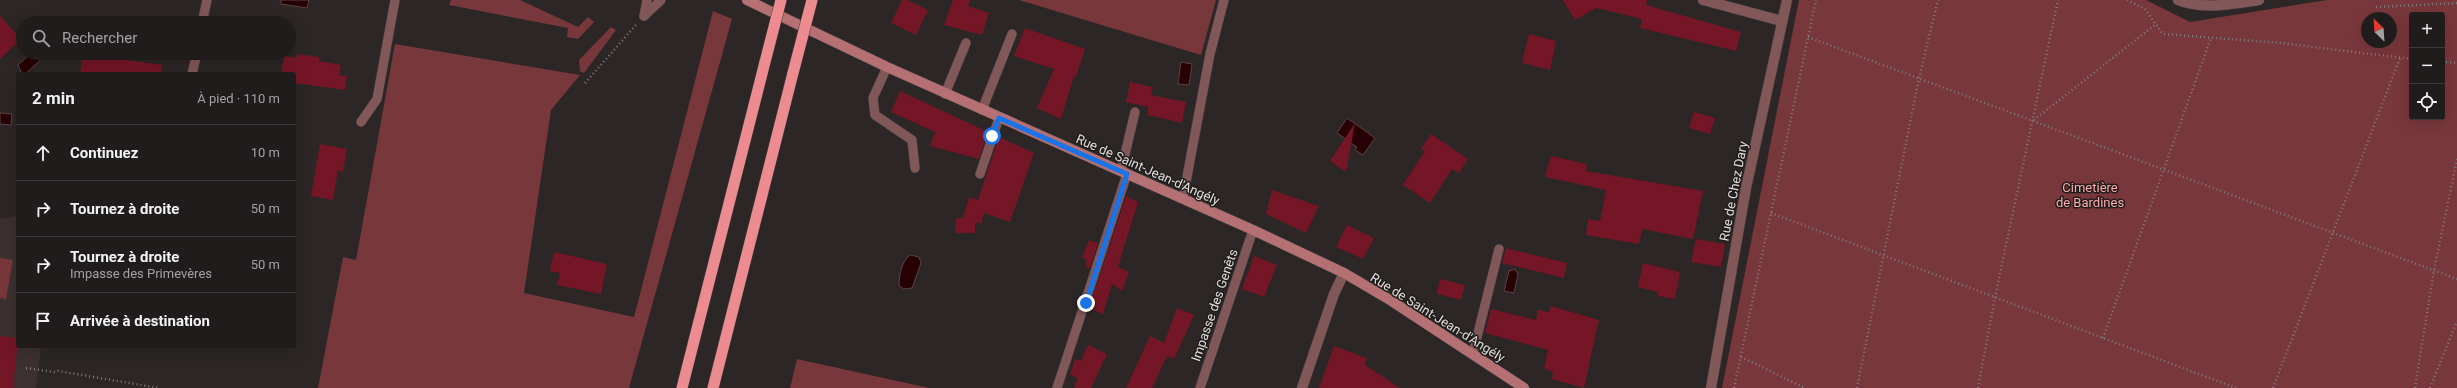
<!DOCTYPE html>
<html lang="fr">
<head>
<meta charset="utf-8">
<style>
  :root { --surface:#211c1c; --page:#292525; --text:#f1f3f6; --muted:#a2a1a3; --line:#3e3a3b }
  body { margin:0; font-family:Roboto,sans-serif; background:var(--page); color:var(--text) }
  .controls { position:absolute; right:12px; top:12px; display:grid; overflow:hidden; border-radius:4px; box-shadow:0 4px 16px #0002 }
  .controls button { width:36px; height:36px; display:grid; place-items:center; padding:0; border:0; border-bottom:1px solid var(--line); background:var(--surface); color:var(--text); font:20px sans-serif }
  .compass { position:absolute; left:2361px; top:12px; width:36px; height:36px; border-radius:50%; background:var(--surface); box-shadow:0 4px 16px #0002; rotate:335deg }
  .stop { position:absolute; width:12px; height:12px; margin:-9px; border:3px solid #1a73e8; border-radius:50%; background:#fff }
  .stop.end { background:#1a73e8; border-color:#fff; box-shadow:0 1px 4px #0008 }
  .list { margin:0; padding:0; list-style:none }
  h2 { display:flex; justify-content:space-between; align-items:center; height:52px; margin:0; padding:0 16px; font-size:17px }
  h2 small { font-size:13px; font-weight:400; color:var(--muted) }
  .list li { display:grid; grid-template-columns:26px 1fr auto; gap:12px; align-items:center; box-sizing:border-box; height:56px; padding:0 16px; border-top:1px solid var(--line) }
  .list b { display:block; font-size:15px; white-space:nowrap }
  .list p { margin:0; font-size:13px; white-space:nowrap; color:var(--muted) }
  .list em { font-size:13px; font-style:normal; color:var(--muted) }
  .icon { flex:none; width:22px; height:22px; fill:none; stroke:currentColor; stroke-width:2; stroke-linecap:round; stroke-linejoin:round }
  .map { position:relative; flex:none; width:2457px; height:388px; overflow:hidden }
  .search { position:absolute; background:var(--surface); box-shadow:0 4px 16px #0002; left:16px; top:16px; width:280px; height:44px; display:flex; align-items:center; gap:10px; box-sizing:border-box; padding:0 14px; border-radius:22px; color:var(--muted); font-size:15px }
  .panel { position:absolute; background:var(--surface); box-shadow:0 4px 16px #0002; left:16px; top:72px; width:280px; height:276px; border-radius:4px }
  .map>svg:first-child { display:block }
  .built { fill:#3c3030 }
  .green { fill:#78373b; fill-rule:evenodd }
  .water { fill:#270003; stroke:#5f4244 }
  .building { fill:#741625 }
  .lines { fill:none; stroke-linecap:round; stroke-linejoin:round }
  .service-casing { stroke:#494343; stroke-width:10 }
  .minor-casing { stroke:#494343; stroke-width:11 }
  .secondary-casing { stroke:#494343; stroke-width:11 }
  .trunk-casing { stroke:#494343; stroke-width:12 }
  .path { stroke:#817c7c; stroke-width:2.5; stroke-dasharray:1 3; stroke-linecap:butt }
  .service { stroke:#825758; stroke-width:9 }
  .minor { stroke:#825758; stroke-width:10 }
  .secondary { stroke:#b47072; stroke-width:10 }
  .trunk { stroke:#ed8c90; stroke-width:11 }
  .trunk-bridge-casing { stroke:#494343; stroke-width:12; stroke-linecap:butt }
  .trunk-bridge { stroke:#ed8c90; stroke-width:11 }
  .route { stroke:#1a73e8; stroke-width:5 }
  .labels { text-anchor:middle; stroke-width:3; stroke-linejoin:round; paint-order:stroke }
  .street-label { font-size:13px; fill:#e1dcdc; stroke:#221d1d }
  .park-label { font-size:13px; fill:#fbabac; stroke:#221d1d }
</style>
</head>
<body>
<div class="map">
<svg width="2457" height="388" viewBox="0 0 2457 388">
  <rect width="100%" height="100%" fill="#2c2626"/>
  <path class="built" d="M18,216V346H41L36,388H0V219Z"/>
  <g class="green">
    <path d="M451,0H520L578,27L588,17L594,22L578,39L567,37L568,28L449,5Z"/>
    <path d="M1019,0H1216L1201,55Z"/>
    <path d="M1799,0H2146L2190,22L2327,0H2457V388H1722ZM2412,15H2442V117H2412ZM2367,18H2391V42H2367Z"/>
    <path d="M713,11L732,19L629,388H318L343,257L356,260L395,44L580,75L551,110L524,293L634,317Z"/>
    <path d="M611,27L616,30L584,73L580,71L579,60Z"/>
    <path d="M0,258L13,260L6,299L0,298Z"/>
    <path d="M797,359L929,388H790Z"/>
  </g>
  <g class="water">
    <path d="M281,0H309L307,8L281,4Z"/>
    <path d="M31,53H38L43,58L26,73L21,72L18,65Z"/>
    <path d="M1181,62L1192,64L1189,85L1178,84Z"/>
    <path d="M0,113L12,114L11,125L0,124Z"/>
    <path d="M1347,118L1375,138L1363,155L1355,150L1357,147L1337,133Z"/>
    <path d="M910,255L919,257L921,263L912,288L903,289L899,285C899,275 902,261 910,255Z"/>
    <path d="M1515,269L1518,274L1514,293L1504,291L1509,271Z"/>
  </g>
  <g class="building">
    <path d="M902,0H907L928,10L916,35L891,23Z"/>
    <path d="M953,0H970L968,6L989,13L982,35L944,25Z"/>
    <path d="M1563,0H1647L1646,5L1741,32L1736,51L1640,28L1642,19L1596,8L1575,20Z"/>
    <path d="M0,16L21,39L0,59Z"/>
    <path d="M1025,28L1085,49L1076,77L1074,76L1061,119L1037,108L1054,69L1014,56Z"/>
    <path d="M1529,34L1556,41L1550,70L1522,63Z"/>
    <path d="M83,54L162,65L161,74H80Z"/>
    <path d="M297,54L319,57V61L341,65L339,75L347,76L345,90L294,83V74H281L284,56L296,58Z"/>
    <path d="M1130,82L1153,87L1151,95L1186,102L1182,123L1147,115L1149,104L1148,107L1126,102Z"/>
    <path d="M900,91L988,132L979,159L930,146L935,132L891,112Z"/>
    <path d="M1694,112L1715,118L1710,134L1689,128Z"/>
    <path d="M1355,123L1346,172L1330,161Z"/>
    <path d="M1431,134L1468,159L1459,173L1452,169L1430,203L1403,185L1425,151L1421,149Z"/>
    <path d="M999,137L1034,153L1010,222L984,213L981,224L975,222V233H955L956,218H963L969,197L978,200Z"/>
    <path d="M320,144L347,149L343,172L338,170L333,200L311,196Z"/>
    <path d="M1551,156L1587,164L1586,171L1703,191L1693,239L1642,229L1639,244L1586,235L1588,219L1600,221L1606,190L1545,177Z"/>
    <path d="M1272,190L1319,206L1306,233L1266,214Z"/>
    <path d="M1126,196L1138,202L1118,267L1129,272L1122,291L1112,284L1103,314L1089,308Z"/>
    <path d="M1347,225L1374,238L1363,259L1336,247Z"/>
    <path d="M1696,239L1725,244L1721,267L1691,262Z"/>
    <path d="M1089,240L1098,243L1090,269L1085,266L1087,260L1082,258Z"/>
    <path d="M1506,248L1567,263L1564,278L1502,263Z"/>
    <path d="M554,252L607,264L601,294L557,285L560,273L550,271Z"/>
    <path d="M1254,256L1277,265L1264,297L1242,289Z"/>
    <path d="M1643,263L1680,272L1675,299L1658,296V292L1638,287Z"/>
    <path d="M1440,279L1465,285L1461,300L1437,294Z"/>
    <path d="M1551,306L1599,320L1584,388L1552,379L1553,372L1544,368L1548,350L1485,333L1491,309L1536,320L1538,310L1549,312Z"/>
    <path d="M1177,308L1194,315L1174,359L1167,356L1152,388H1126L1150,336L1164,343Z"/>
    <path d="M0,336L18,338L13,388H0Z"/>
    <path d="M1088,345L1107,354L1091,388H1074L1078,378L1070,375L1075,359L1081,361Z"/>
    <path d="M1334,346L1367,358L1365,365L1400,388H1319Z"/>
  </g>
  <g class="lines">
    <g class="service-casing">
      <g id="service">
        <path d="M644,16L661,0"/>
        <path d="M644,16L647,0"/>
        <path d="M202,23L207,0"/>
        <path d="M887,67L873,98L875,115L912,140L915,168"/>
        <path d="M192,74L197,53"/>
        <path d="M945,94L966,43"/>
        <path d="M982,110L1012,34"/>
        <path d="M361,122L377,99L395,0"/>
        <path d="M1121,171L1135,112"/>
        <path d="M980,174L999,118"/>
        <path d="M1183,198L1210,54L1224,0"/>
        <path d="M1473,353L1499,249"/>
        <path d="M1057,388L1127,174"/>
        <path d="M1200,388L1253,230"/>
      </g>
    </g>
    <g class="minor-casing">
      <g id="minor">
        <path d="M1703,0L1782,21"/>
        <path d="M2178,0C2203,10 2233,4 2259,0"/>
        <path d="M1302,388L1334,294L1344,273"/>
        <path d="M1711,388L1746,188L1787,0"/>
      </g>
    </g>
    <g class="secondary-casing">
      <path id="secondary" d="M747,0L887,67L1253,230L1344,273L1390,300L1524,388"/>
    </g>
    <g class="trunk-casing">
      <g id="trunk">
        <path d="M682,388L765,62"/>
        <path d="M713,388L793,73"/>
      </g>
    </g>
    <g class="path">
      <path d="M2127,0L2145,9L2163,34L2281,43L2412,59"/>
      <path d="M2376,7L2457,3"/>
      <path d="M1808,37L2457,279"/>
      <path d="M2442,62L2457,63"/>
      <path d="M585,83L636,25"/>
      <path d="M2034,120L2156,24"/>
      <path d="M1771,213L2236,388"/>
      <path d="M2103,338L2211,38"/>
      <path d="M1741,357L1805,388"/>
      <path d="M26,368L54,372L58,371L159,388"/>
      <path d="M1734,388L1816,0"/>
      <path d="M1857,388L1919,78L1938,0"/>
      <path d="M1978,388L1995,297L2058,0"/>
      <path d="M2273,388L2400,58"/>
      <path d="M2415,388L2434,270L2457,159"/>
      <path d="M2430,388L2457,321"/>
    </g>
    <use href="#service" class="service"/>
    <use href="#minor" class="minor"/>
    <use href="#secondary" class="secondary"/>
    <use href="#trunk" class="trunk"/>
    <g class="trunk-bridge-casing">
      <g id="trunk-bridge">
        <path d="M765,62L781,0"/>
        <path d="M793,73L812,0"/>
      </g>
    </g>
    <use href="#trunk-bridge" class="trunk-bridge"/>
  </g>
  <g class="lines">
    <path class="route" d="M992,136L999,118L1127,174L1086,303"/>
  </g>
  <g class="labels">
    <g class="street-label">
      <text transform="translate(1148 169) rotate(24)" y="5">Rue de Saint-Jean-d'Angély</text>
      <text transform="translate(1733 191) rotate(-79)" y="5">Rue de Chez Dary</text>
      <text transform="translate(1214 305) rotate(-71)" y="5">Impasse des Genêts</text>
      <text transform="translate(1438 317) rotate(32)" y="5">Rue de Saint-Jean-d'Angély</text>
    </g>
    <g class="park-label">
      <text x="2090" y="192">Cimetière<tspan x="2090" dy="15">de Bardines</tspan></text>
    </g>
  </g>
</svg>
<div class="controls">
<button>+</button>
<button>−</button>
<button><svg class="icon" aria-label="locate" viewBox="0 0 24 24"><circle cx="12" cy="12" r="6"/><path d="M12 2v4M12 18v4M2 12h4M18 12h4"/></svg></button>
</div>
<svg class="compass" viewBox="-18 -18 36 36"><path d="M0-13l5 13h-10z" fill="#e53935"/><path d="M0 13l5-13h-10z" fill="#a2a1a3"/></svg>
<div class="stop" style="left:992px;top:136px"></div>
<div class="stop end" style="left:1086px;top:303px"></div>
<div class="search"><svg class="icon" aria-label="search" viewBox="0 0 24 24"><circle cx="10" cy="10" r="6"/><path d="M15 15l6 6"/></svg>Rechercher</div>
<section class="panel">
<h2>2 min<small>À pied · 110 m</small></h2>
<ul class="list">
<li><svg class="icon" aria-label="ahead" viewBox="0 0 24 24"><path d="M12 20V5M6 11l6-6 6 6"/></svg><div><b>Continuez</b></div><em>10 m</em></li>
<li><svg class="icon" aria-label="right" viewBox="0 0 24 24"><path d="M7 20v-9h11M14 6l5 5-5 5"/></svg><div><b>Tournez à droite</b></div><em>50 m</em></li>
<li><svg class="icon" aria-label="right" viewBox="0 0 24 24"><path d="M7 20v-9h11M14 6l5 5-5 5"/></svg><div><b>Tournez à droite</b><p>Impasse des Primevères</p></div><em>50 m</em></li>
<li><svg class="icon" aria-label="arrive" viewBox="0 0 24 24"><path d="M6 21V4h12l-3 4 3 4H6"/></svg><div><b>Arrivée à destination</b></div></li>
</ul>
</section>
</div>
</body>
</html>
